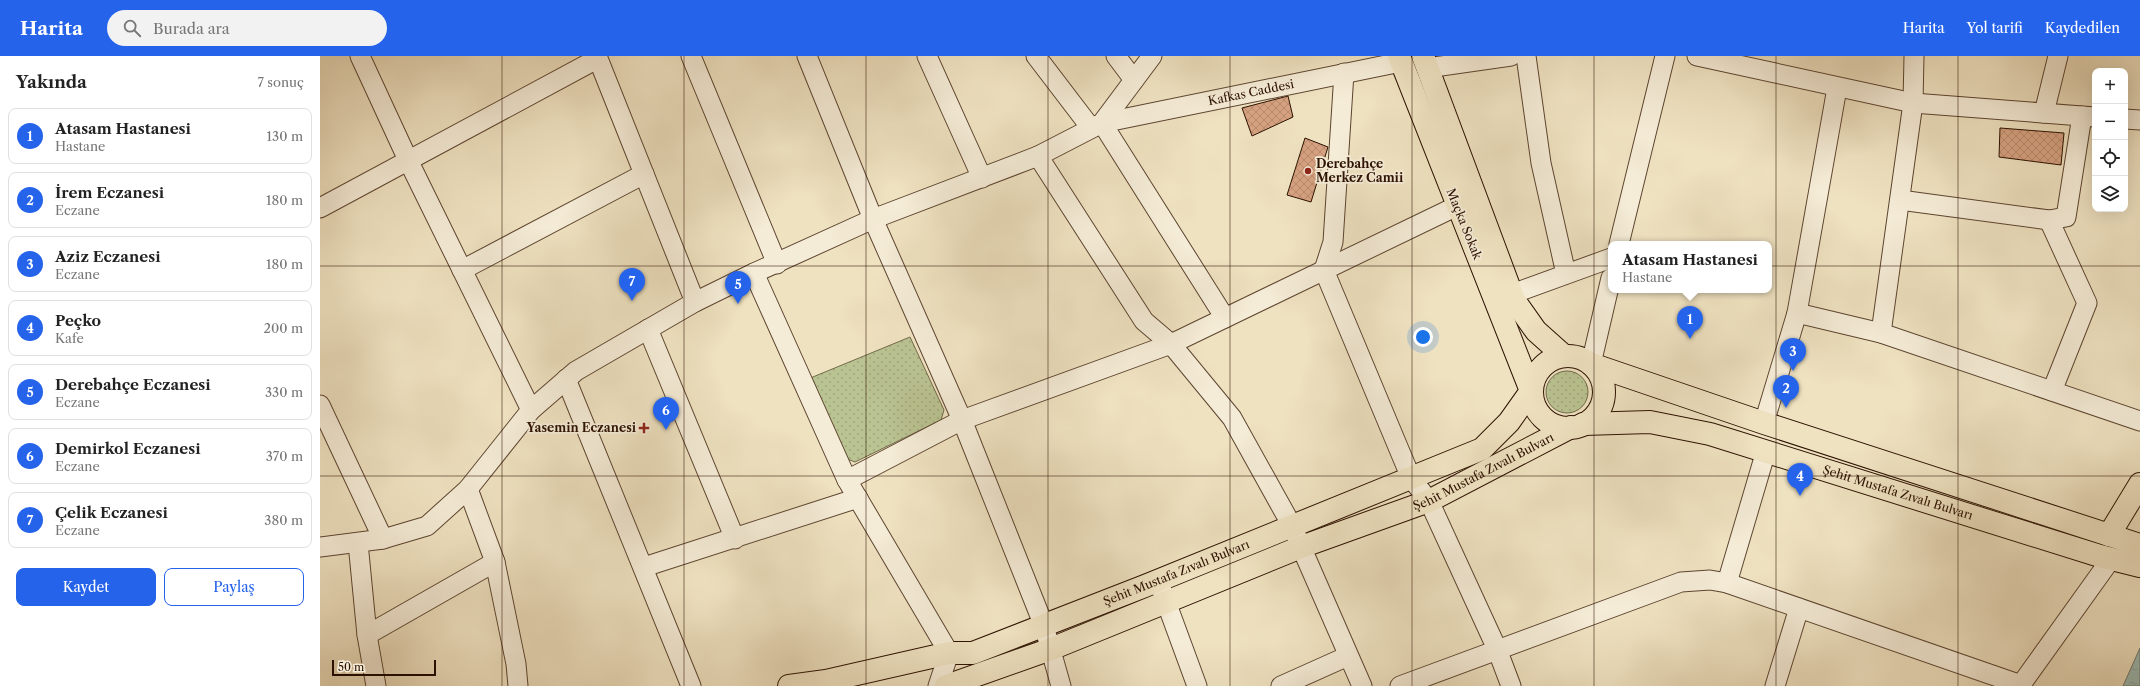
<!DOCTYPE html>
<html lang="tr">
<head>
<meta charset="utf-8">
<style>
  :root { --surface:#fff; --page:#f2f2f2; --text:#222; --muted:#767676; --line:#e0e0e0; --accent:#2563eb }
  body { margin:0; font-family:"Libre Caslon Text",serif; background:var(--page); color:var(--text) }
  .controls { position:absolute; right:12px; top:12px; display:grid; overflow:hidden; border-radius:8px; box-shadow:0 4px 16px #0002 }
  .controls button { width:36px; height:36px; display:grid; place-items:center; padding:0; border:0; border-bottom:1px solid var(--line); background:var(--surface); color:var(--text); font:20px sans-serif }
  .scale { position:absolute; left:12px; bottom:10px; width:104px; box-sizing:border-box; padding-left:4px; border:2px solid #2c1100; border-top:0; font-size:11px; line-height:14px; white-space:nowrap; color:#2c1100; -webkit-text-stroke:3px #f5ecd7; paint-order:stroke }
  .you { position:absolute; left:1103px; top:281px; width:14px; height:14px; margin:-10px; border:3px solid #fff; border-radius:50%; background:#1a73e8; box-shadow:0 0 0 6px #1a73e833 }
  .badge { display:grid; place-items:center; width:26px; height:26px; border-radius:50%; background:var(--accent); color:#fff; font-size:13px; font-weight:700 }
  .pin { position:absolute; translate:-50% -33px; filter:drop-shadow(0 1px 2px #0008) }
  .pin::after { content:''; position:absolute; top:21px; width:14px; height:12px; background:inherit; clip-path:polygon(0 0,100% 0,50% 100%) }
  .popup { position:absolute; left:1288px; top:185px; width:164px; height:52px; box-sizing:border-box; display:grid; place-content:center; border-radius:8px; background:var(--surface); filter:drop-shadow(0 1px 3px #0005); font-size:13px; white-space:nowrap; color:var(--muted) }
  .popup b { font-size:15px; color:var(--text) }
  .popup::after { content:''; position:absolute; left:50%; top:100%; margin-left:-8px; border:8px solid transparent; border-top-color:var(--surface) }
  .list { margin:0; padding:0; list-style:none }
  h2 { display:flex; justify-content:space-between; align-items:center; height:52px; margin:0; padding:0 16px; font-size:17px }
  h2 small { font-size:13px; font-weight:400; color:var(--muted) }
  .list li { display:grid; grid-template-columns:26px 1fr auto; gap:12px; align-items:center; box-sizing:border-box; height:56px; margin:0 8px 8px; padding:0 8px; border:1px solid var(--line); border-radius:8px }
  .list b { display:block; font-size:15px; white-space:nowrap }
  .list p { margin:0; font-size:13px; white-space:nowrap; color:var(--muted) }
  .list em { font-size:13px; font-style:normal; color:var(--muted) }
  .actions { display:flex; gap:8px; padding:12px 16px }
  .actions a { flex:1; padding:9px 0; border:1px solid var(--accent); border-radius:8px; text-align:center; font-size:14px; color:var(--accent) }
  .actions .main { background:var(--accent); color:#fff }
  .icon { flex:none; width:22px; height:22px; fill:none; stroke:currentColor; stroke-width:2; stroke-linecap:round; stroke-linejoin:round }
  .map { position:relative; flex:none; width:1820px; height:630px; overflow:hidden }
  header { display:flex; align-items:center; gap:24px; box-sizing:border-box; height:56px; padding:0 20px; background:var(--accent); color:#fff }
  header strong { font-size:19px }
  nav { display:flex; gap:22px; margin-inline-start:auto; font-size:14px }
  .search { width:280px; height:36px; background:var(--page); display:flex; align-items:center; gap:10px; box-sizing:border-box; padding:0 14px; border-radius:22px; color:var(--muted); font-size:15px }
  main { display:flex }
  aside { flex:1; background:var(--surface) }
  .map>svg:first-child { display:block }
  .grass { fill:url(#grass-dots); stroke:#736a49 }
  .water { fill:url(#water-ripples); stroke:#6f786e }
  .building { fill:url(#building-cross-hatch); stroke:#2c1100 }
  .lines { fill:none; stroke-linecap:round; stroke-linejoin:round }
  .minor-casing { stroke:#5d4530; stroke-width:21 }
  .major-casing { stroke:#2c1100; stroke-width:24 }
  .minor { stroke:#f5ecd7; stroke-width:19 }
  .major { stroke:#efe2c1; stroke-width:22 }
  .grid { fill:none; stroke:#2c1100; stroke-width:1; stroke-opacity:0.55 }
  .poi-dot { fill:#8f2418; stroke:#f5ecd7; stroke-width:1.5 }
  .labels { text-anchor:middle; stroke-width:3.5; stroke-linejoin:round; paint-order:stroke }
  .street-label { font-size:12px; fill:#2c1100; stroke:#f5ecd7 }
  .poi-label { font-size:12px; font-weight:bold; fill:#2c1100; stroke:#f5ecd7; text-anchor:start }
</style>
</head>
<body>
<header>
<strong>Harita</strong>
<div class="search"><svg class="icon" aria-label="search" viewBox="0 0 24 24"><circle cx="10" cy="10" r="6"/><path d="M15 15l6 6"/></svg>Burada ara</div>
<nav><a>Harita</a><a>Yol tarifi</a><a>Kaydedilen</a></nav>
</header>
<main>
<aside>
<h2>Yakında<small>7 sonuç</small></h2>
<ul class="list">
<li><span class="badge">1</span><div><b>Atasam Hastanesi</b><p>Hastane</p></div><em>130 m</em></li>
<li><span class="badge">2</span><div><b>İrem Eczanesi</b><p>Eczane</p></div><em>180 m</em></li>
<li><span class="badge">3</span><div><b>Aziz Eczanesi</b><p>Eczane</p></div><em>180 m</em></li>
<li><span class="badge">4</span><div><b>Peçko</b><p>Kafe</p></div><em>200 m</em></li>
<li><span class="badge">5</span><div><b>Derebahçe Eczanesi</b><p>Eczane</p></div><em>330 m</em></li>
<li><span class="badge">6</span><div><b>Demirkol Eczanesi</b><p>Eczane</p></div><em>370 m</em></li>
<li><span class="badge">7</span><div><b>Çelik Eczanesi</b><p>Eczane</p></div><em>380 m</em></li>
</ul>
<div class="actions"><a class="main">Kaydet</a><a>Paylaş</a></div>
</aside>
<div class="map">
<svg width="1820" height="630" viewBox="0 0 1820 630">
  <defs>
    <pattern id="grass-dots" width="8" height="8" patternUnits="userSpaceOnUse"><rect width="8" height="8" fill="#bac392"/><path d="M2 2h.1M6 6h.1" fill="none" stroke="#a0a67c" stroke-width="1.8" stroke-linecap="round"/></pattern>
    <pattern id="water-ripples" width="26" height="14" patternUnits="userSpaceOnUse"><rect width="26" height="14" fill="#9bbdb8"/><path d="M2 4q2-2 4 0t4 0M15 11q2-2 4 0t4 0" fill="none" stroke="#86a19c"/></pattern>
    <pattern id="building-cross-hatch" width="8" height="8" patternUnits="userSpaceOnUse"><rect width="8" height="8" fill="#d6a281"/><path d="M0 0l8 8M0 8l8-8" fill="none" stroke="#b88a6e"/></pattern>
  </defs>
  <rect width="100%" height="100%" fill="#efe2c1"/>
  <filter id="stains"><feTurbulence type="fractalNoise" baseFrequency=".005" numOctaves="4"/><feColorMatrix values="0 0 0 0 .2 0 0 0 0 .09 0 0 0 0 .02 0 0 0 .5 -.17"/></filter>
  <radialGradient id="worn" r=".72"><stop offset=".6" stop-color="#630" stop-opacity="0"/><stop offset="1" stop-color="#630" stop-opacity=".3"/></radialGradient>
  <g class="grass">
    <path d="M590,281L624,354L621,364L535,406L522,401L488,323Z"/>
    <circle cx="1247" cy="336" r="21"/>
  </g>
  <path class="water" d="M1820,592V630H1803Z"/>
  <g class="building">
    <path d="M968,40L973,61L932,80L922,52Z"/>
    <path d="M1680,72L1744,77L1741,109L1679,101Z"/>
    <path d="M985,82L1008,91L991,146L967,139Z"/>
  </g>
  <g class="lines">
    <g class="minor-casing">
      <g id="minor">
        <path d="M40,0L88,104L211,354"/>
        <path d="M277,0L375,246"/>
        <path d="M371,0L457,208"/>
        <path d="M487,0L553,163L642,364L724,570L741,630"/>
        <path d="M607,0L662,122"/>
        <path d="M716,0L771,72"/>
        <path d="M796,0L814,24"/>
        <path d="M1206,0L1221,107L1246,218"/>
        <path d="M1377,0L1593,47L1775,61"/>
        <path d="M1107,12L1191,0"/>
        <path d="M1024,17L1013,186L1004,214L1091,422L1109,445L1177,593L1191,630"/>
        <path d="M1724,57L1738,0"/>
        <path d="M1805,63L1820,64"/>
        <path id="s1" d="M782,67L1081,6"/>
        <path d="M782,67L905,262"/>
        <path d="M718,100L824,265L851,288L912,362L972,470L1042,630"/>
        <path d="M1580,144L1729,164L1746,161L1762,60"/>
        <path d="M0,152L277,3"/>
        <path d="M1729,164L1767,247L1732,335"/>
        <path d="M1299,188L1345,0"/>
        <path d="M142,214L324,118"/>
        <path d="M434,217L527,424L629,597L618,630"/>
        <path d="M1192,238L1291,202"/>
        <path d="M1477,257L1561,277L1820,365"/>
        <path d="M328,273L415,483"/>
        <path d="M1561,277L1593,47L1594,0"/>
        <path d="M1271,308L1291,222"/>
        <path d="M246,323L371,630"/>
        <path d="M0,349L63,483"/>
        <path d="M1444,367L1477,257L1517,32"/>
        <path d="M527,424L642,364L851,288L1137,150"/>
        <path d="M148,433L175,506L196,608L198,630"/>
        <path d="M38,487L47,579L56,630"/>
        <path d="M0,491L63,483L107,470L148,433L211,354L256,315L375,246L434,217L553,163L718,100L782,67L832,0"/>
        <path d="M324,511L538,442"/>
        <path d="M1407,527L1446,395"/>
        <path d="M841,532L877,630"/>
        <path d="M47,579L175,506"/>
        <path d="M961,630L1028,600"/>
        <path d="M1080,630L1361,526L1390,524L1407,527L1701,629"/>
        <path d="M1455,630L1479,552"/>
        <path d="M1700,630L1791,503"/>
      </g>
    </g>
    <g class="major-casing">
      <g id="major">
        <path d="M1103,0L1194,244L1216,275L1244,300"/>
        <circle cx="1248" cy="336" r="36"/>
        <path d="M1271,308L1444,367L1820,489"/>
        <path id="s2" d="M1263,368L1330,366L1390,378L1780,500L1820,510"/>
        <path d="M1789,479L1820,428"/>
        <path id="s3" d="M469,630L506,625L629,597H653L825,530L1162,393L1189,366L1211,335L1079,0"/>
        <path id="s4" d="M626,630L731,593L981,491L1109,445L1251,371"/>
      </g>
    </g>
    <use href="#minor" class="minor"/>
    <use href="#major" class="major"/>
  </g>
  <path class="grid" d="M182,0V630M364,0V630M546,0V630M728,0V630M910,0V630M1092,0V630M1274,0V630M1456,0V630M1638,0V630M0,210H1820M0,420H1820"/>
  <g class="poi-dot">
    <circle cx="988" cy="115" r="4"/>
    <path d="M322 366h4v4h4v4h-4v4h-4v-4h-4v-4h4z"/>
  </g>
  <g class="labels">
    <g class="street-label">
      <text dy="4" stroke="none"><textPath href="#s1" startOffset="152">Kafkas Caddesi</textPath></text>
      <text transform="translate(1144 168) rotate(68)" y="4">Maçka Sokak</text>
      <text dy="4" stroke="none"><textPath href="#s4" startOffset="579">Şehit Mustafa Zıvalı Bulvarı</textPath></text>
      <text dy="4" stroke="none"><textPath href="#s2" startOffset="325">Şehit Mustafa Zıvalı Bulvarı</textPath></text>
      <text dy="4" stroke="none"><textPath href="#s3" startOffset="406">Şehit Mustafa Zıvalı Bulvarı</textPath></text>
    </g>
    <g class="poi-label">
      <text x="996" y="112">Derebahçe<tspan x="996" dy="14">Merkez Camii</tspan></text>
      <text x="316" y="376" text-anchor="end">Yasemin Eczanesi</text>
    </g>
  </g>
  <rect width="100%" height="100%" filter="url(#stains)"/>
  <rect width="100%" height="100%" fill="url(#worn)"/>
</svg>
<div class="controls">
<button>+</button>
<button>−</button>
<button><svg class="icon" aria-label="locate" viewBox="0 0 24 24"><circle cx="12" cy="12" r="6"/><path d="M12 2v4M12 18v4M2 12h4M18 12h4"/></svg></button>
<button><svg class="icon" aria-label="layers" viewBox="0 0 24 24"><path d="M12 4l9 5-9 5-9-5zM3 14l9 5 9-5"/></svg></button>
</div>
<div class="scale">50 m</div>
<div class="you"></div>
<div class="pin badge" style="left:1370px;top:283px">1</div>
<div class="popup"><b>Atasam Hastanesi</b>Hastane</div>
<div class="pin badge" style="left:1466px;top:352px">2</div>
<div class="pin badge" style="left:1473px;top:315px">3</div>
<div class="pin badge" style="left:1480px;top:440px">4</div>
<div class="pin badge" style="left:418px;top:248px">5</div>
<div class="pin badge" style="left:346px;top:374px">6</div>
<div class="pin badge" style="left:312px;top:245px">7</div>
</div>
</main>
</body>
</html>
